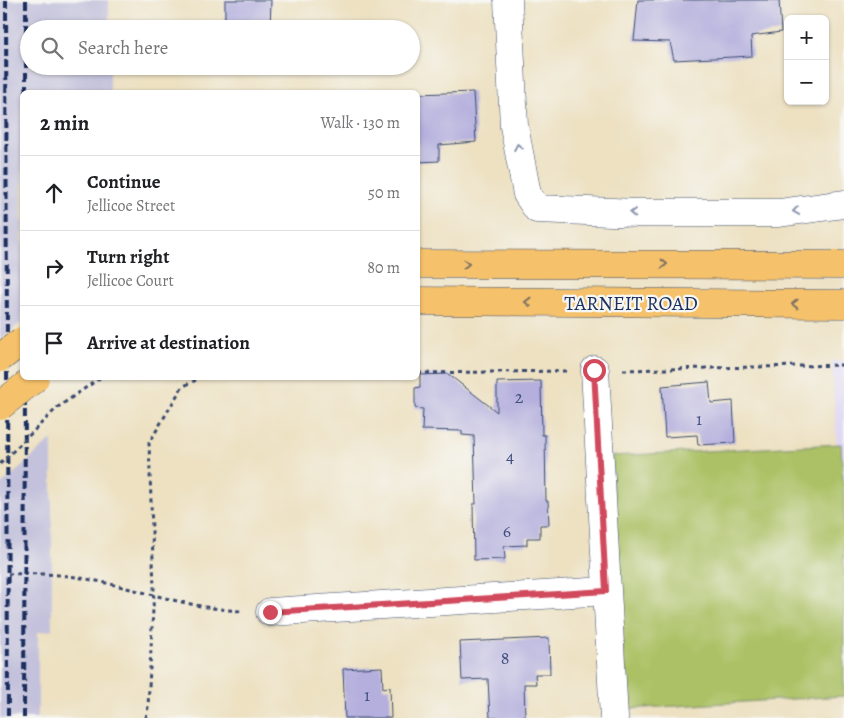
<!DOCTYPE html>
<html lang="en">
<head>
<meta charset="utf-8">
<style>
  :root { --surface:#fff; --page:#f6f6f6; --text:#202124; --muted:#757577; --line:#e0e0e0 }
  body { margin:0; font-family:Alegreya,serif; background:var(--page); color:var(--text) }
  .controls { position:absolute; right:15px; top:15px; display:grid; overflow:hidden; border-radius:8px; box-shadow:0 1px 4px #0004 }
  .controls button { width:45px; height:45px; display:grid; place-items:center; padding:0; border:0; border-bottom:1px solid var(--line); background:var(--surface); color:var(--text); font:25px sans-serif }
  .stop { position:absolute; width:15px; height:15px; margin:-11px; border:4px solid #d1495b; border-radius:50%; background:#fff }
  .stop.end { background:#d1495b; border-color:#fff; box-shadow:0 1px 5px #0008 }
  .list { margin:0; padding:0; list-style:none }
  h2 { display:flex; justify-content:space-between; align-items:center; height:65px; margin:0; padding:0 20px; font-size:21px }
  h2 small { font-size:16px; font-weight:400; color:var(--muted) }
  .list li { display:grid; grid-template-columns:32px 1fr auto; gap:15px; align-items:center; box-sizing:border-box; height:75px; padding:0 20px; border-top:1px solid var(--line) }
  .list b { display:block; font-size:19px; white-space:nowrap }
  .list p { margin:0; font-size:16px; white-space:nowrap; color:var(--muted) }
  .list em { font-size:16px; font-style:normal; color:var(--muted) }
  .icon { flex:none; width:28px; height:28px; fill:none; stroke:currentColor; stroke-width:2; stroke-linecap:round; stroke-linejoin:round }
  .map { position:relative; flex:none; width:844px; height:718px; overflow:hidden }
  .search { position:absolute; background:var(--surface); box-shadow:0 1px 4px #0004; left:20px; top:20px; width:400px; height:55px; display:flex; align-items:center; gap:12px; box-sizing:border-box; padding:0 18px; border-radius:28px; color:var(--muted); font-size:19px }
  .panel { position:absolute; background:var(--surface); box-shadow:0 1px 4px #0004; left:20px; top:90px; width:400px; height:290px; border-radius:8px }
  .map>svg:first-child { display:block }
  .built { fill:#ded5f5 }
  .industrial { fill:#c3c1db }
  .green { fill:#acc165; stroke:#647862 }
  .building { fill:#b4afdd }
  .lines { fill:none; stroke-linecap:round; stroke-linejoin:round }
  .minor-casing { stroke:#3a4a6d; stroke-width:29 }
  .major-casing { stroke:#3a4a6d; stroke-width:29 }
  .path { stroke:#3a4a6d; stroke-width:3; stroke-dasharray:4 4; stroke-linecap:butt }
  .minor { stroke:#fff; stroke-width:28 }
  .major { stroke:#f5c16b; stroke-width:28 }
  .rail { stroke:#1b2f5e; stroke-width:4; stroke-dasharray:8 4; stroke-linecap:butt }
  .major-bridge-casing { stroke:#3a4a6d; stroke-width:29; stroke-linecap:butt }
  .path-bridge { stroke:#3a4a6d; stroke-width:3; stroke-dasharray:4 4; stroke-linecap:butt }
  .major-bridge { stroke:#f5c16b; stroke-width:28 }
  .oneway { stroke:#8d97ae }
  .oneway2 { stroke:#7d7164 }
  .route { stroke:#d1495b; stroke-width:6 }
  .labels { text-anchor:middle; stroke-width:4.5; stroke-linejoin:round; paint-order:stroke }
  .number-label { font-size:18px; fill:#414f7e }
  .street-label { font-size:20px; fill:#1b2f5e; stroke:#f6f6f2 }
</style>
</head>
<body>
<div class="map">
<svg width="844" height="718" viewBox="0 0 844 718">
  <rect width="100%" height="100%" fill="#f6f6f2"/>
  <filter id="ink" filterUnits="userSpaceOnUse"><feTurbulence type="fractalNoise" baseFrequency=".02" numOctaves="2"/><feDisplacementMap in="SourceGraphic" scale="10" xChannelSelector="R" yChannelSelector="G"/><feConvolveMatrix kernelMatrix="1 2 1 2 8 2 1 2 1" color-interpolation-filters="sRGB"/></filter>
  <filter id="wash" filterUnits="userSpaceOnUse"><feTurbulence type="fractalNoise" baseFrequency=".0096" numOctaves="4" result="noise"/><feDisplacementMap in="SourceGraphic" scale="20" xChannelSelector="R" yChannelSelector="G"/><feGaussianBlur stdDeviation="1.12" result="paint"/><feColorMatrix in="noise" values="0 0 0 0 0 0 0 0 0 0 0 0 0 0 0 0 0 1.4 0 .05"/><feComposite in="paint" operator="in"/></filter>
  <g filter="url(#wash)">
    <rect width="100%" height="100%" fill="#ede1c2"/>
    <path class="built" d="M832,361H844V565Z"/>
    <g class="industrial">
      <path d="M0,0H109V29H29V66H110V92H22V322L0,339Z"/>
      <path d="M52,439V630L38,632V718H0V486Z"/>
    </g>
    <path class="green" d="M841,444L844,497V696L626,709L611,456Z"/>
    <g id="blocks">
      <g class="building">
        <path d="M225,0H271L270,29H225Z"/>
        <path d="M638,0H779L781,32L751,36L752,56L674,60L670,42L634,41Z"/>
        <path d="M473,92L476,142L439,145V161L418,162V94Z"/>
        <path d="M448,374L497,412V382L541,381L542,435H545L546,501H548L549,525H540V538H527V545L504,546L505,559L474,560L473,504H476L474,436L462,435V431L422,430L423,409L415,408V388L420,387V375Z"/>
        <path d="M709,382L711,403L733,401L735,443L698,445L697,435L665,437L662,386Z"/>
        <path d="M549,638L550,674H535L536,684H524L525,718H490L488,679L462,680L460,642Z"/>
        <path d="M382,667L383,688L390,687L391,718H345L343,669Z"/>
      </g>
    </g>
  </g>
  <g filter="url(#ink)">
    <use href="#blocks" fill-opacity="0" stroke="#3a4a6d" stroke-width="1"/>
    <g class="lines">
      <g class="minor-casing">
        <g id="minor">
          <path d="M508,0L514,126L527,194L537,209L637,213H779L844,204"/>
          <path d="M595,370L614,718"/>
          <path d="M270,612L606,591"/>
        </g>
      </g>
      <g class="major-casing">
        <g id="major">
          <path d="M418,264L844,265"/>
          <path d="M418,301L844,304"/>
        </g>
      </g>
      <g class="path">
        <path d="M623,370L844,365"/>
        <path d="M418,373L567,371"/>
        <path d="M8,574C37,573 64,574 92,580C143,590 191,609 243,611"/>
        <path d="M146,718L148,707L154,589L149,443L182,387L200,378"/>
      </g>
      <use href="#minor" class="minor"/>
      <use href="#major" class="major"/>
      <g class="rail">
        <path d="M6,0L8,718"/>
        <path d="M26,92V0"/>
        <path d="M24,718L25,378"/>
      </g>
      <g class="major-bridge-casing">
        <g id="major-bridge">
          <path d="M0,358L22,341"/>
          <path d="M0,406L35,378"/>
        </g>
      </g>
      <path class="path-bridge" d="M0,464L58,407L100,378"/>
      <use href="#major-bridge" class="major-bridge"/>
    </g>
    <defs><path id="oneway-chevron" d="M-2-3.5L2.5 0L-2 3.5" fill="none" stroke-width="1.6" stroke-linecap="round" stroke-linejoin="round" transform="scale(1.25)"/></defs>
    <g class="oneway">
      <use href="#oneway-chevron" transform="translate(518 147) rotate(-101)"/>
      <use href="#oneway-chevron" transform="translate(796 211) rotate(172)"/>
      <use href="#oneway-chevron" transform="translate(633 213) rotate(-178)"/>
    </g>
    <g class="oneway2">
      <use href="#oneway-chevron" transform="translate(466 264)"/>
      <use href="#oneway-chevron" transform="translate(664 264)"/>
      <use href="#oneway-chevron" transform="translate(528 302) rotate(-180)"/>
      <use href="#oneway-chevron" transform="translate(795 304) rotate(-180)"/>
    </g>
  </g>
  <g class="lines" filter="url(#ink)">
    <path class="route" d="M270,612L606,591L594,370"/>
  </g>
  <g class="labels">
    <g class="number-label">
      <text x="519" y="403">2</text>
      <text x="699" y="425">1</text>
      <text x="510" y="462">4</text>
      <text x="507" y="537">6</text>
      <text x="505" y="664">8</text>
      <text x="367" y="701">1</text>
    </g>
    <g class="street-label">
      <text x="631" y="310">TARNEIT ROAD</text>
    </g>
  </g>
</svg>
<div class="controls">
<button>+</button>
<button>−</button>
</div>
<div class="stop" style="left:594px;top:370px"></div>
<div class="stop end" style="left:270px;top:612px"></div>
<div class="search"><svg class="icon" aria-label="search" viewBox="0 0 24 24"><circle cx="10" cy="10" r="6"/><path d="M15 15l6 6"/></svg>Search here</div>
<section class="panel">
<h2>2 min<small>Walk · 130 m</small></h2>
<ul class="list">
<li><svg class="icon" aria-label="ahead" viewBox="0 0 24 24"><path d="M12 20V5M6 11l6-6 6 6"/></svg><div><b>Continue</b><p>Jellicoe Street</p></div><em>50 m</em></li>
<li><svg class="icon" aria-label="right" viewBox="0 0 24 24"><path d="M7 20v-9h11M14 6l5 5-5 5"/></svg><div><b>Turn right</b><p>Jellicoe Court</p></div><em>80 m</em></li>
<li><svg class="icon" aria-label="arrive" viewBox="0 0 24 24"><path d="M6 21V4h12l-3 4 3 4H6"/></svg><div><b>Arrive at destination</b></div></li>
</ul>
</section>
</div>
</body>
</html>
